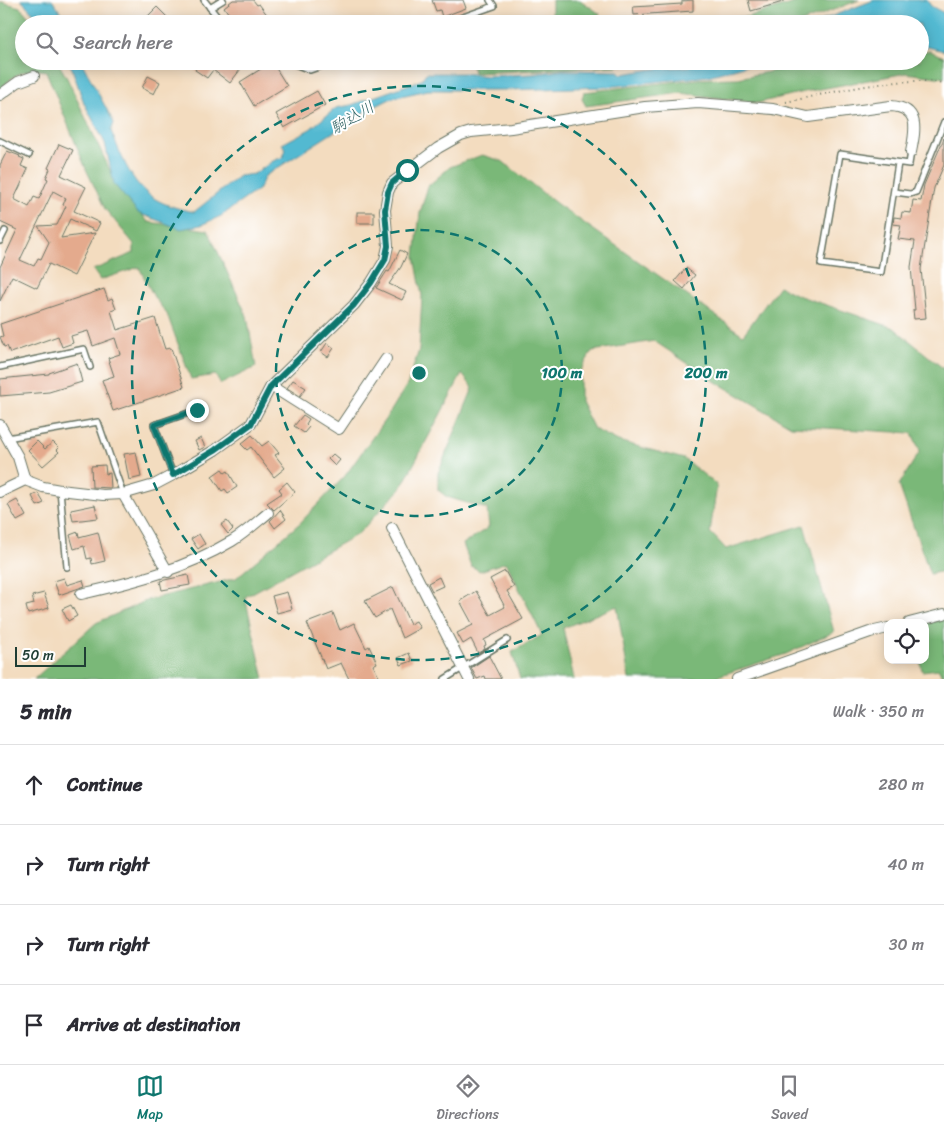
<!DOCTYPE html>
<html lang="en">
<head>
<meta charset="utf-8">
<style>
  :root { --surface:#fff; --page:#f2f2f3; --text:#2b2b33; --muted:#7c7c81; --line:#e1e1e2; --accent:#0f766e }
  body { margin:0; font-family:Sriracha,"Klee One",sans-serif; background:var(--page); color:var(--text) }
  .controls { position:absolute; right:15px; bottom:15px; display:grid; overflow:hidden; border-radius:10px; box-shadow:0 2px 12px #0003 }
  .controls button { width:45px; height:45px; display:grid; place-items:center; padding:0; border:0; border-bottom:1px solid var(--line); background:var(--surface); color:var(--text); font:25px sans-serif }
  .scale { position:absolute; left:15px; bottom:12px; width:71px; box-sizing:border-box; padding-left:5px; border:2px solid #1f3d34; border-top:0; font-size:14px; line-height:18px; white-space:nowrap; color:#1f3d34; -webkit-text-stroke:4px #fff; paint-order:stroke }
  .stop { position:absolute; width:15px; height:15px; margin:-11px; border:4px solid #0f766e; border-radius:50%; background:#fff }
  .stop.end { background:#0f766e; border-color:#fff; box-shadow:0 1px 5px #0008 }
  .list { margin:0; padding:0; list-style:none }
  h2 { display:flex; justify-content:space-between; align-items:center; height:65px; margin:0; padding:0 20px; font-size:21px }
  h2 small { font-size:16px; font-weight:400; color:var(--muted) }
  .list li { display:grid; grid-template-columns:32px 1fr auto; gap:15px; align-items:center; box-sizing:border-box; height:80px; padding:0 20px; border-top:1px solid var(--line) }
  .list b { display:block; font-size:19px; white-space:nowrap }
  .list em { font-size:16px; font-style:normal; color:var(--muted) }
  .icon { flex:none; width:28px; height:28px; fill:none; stroke:currentColor; stroke-width:2; stroke-linecap:round; stroke-linejoin:round }
  .map { position:relative; flex:none; width:944px; height:679px; overflow:hidden }
  .search { position:absolute; background:var(--surface); box-shadow:0 2px 12px #0003; left:15px; right:15px; top:15px; height:55px; display:flex; align-items:center; gap:12px; box-sizing:border-box; padding:0 18px; border-radius:28px; color:var(--muted); font-size:19px }
  .sheet { height:385px; background:var(--surface) }
  nav { display:flex; justify-content:space-around; align-items:center; box-sizing:border-box; height:70px; border-top:1px solid var(--line); background:var(--surface); font-size:14px; color:var(--muted) }
  nav a { display:grid; justify-items:center; gap:2px }
  nav .on { color:var(--accent) }
  .map>svg:first-child { display:block }
  .forest { fill:#7ab878; stroke:#4c7a56 }
  .water { fill:#53b9d1; stroke:#397b82 }
  .building { fill:#e4aa8d; fill-rule:evenodd }
  .lines { fill:none; stroke-linecap:round; stroke-linejoin:round }
  .lane-casing { stroke:#697565; stroke-width:8 }
  .street-casing { stroke:#697565; stroke-width:12 }
  .path { stroke:#697565; stroke-width:2; stroke-dasharray:1 4; stroke-linecap:butt }
  .lane { stroke:#fff; stroke-width:5 }
  .street { stroke:#fff; stroke-width:10 }
  .route { stroke:#0f766e; stroke-width:6 }
  .ring { fill:none; stroke:#0f766e; stroke-width:2.5; stroke-dasharray:9 6 }
  .labels { text-anchor:middle; stroke-width:4; stroke-linejoin:round; paint-order:stroke }
  .water-label { font-size:16px; font-style:italic; fill:#2f6263; stroke:#fff }
  .centre { fill:#0f766e; stroke:#fff; stroke-width:2.5 }
  .ring-label { font-size:15px; text-anchor:middle; font-weight:bold; fill:#0f766e; stroke:#fff; stroke-width:4; stroke-linejoin:round; paint-order:stroke }
</style>
</head>
<body>
<div class="map">
<svg width="944" height="679" viewBox="0 0 944 679">
  <rect width="100%" height="100%" fill="#fff"/>
  <filter id="ink" filterUnits="userSpaceOnUse"><feTurbulence type="fractalNoise" baseFrequency=".02" numOctaves="2"/><feDisplacementMap in="SourceGraphic" scale="10" xChannelSelector="R" yChannelSelector="G"/><feConvolveMatrix kernelMatrix="1 2 1 2 8 2 1 2 1" color-interpolation-filters="sRGB"/></filter>
  <filter id="wash" filterUnits="userSpaceOnUse"><feTurbulence type="fractalNoise" baseFrequency=".0096" numOctaves="4" result="noise"/><feDisplacementMap in="SourceGraphic" scale="20" xChannelSelector="R" yChannelSelector="G"/><feGaussianBlur stdDeviation="1.12" result="paint"/><feColorMatrix in="noise" values="0 0 0 0 0 0 0 0 0 0 0 0 0 0 0 0 0 1.4 0 .05"/><feComposite in="paint" operator="in"/></filter>
  <g filter="url(#wash)">
    <rect width="100%" height="100%" fill="#f3dcbf"/>
    <g class="forest">
      <path d="M552,0H580L600,14L595,24H552Z"/>
      <path d="M804,0H859L797,24H642V19L747,17Z"/>
      <path d="M2,2L20,7L35,24H24V61H57L67,78L114,179L148,222L208,230L247,316L256,367L221,384L215,375L191,379L167,314L154,297L139,267L100,280L93,270L134,253V244L105,209L86,169L46,71C26,67 13,74 0,90V3Z"/>
      <path d="M920,51H930L944,57V78L906,73L799,93L758,103L681,93L586,106L582,99L584,92L698,79L738,78L824,61H920Z"/>
      <path d="M470,61H642L617,66L474,73Z"/>
      <path d="M482,155L502,161L557,204L743,335L779,286L797,295L894,328L944,369V571L930,574L899,485L920,451L912,433L791,426L716,382L654,341L592,351L580,372V401L594,429L618,441L684,459L717,485L710,532L726,549L804,525L834,632L786,654L715,677L716,679H629L617,606L563,628L574,679H520L512,652L542,635L506,562L480,571L471,566L463,544L489,527L487,509L447,497L438,490V473L473,388L462,374L401,488L358,534L245,597L264,679H34L96,623L148,600L236,578L300,523L345,476L389,414L408,383L419,350L422,296L415,256L420,213L428,186L450,167Z"/>
      <path d="M944,618V679H943L939,669L922,671L920,660H925V624Z"/>
    </g>
    <g class="water">
      <path d="M21,0H52L69,24H44Z"/>
      <path d="M874,0H927L931,6L944,13V51L920,45V24H812Z"/>
      <path d="M60,61H81L114,123L111,131C120,152 129,179 148,194C160,204 179,209 194,212L239,176L254,174L273,161L283,157L286,149L282,144L310,129L336,108L351,105L421,80L426,73H463L487,76L533,74L562,70L618,71L622,74L654,69L686,67L709,61H762L708,76L607,87L507,90H428L392,98L368,110L265,176L259,189L221,216L201,225L181,229L138,213L114,184L105,143L84,103L71,66Z"/>
    </g>
    <g id="blocks">
      <g class="building">
        <path d="M233,0H253L257,5L259,4L274,24H236L224,7Z"/>
        <path d="M432,0H463L466,8L442,17L440,10L436,11Z"/>
        <path d="M693,0V11L634,15L633,7L682,4V1Z"/>
        <path d="M748,0H783V2L751,11Z"/>
        <path d="M157,7L174,24H150L145,19Z"/>
        <path d="M201,61H247L230,83L213,70L207,78L195,70Z"/>
        <path d="M272,62L287,86L254,106L240,82Z"/>
        <path d="M148,76L160,82L154,94L142,88Z"/>
        <path d="M317,91L325,105L284,128L276,114Z"/>
        <path d="M944,138V165L934,188L921,269L926,318L914,319L913,310H915L911,267L915,241L898,239L901,225L893,224L894,217L901,218L902,212L911,213L913,200L921,201L924,185Z"/>
        <path d="M59,144L73,150L61,175L86,187L74,211L100,223L96,231L70,219L61,238L95,233L74,276L49,264L37,288L12,276L0,301V267L17,230L0,222V165L7,151L20,156L19,157L24,159L21,166L28,169L14,199L29,207L34,197L39,199L48,179L46,178L50,169L48,168ZM53,191L66,198L63,205L66,206L57,225L38,226L49,242L41,259L38,258L34,266L20,260Z"/>
        <rect x="357" y="212" width="17" height="11"/>
        <path d="M400,250L407,254L401,267L389,284L406,292L402,300L376,288L387,271L389,272Z"/>
        <path d="M686,268L695,275L684,289L675,281Z"/>
        <path d="M104,289L108,300L112,298L116,309L111,311L117,330L155,318L165,349L171,348L184,387L113,411L102,380L114,376L108,358L120,354L115,338L93,346L88,331L71,336L73,343L62,347L58,336L10,353L7,346L4,347L0,337L3,336L0,324Z"/>
        <path d="M327,343L334,348L328,357L321,352Z"/>
        <path d="M77,363L82,382L49,392L0,396V379L49,374V373Z"/>
        <path d="M293,380L306,388L300,396L287,388Z"/>
        <path d="M303,415L309,419L306,424L309,427L304,433L294,426Z"/>
        <path d="M252,435L262,446L269,441L279,453L275,455L285,468L274,477L251,447L247,450L241,444Z"/>
        <path d="M201,438L205,447L199,450L195,441Z"/>
        <path d="M37,441L45,449L53,442L59,448L57,450L59,452L43,466L28,450Z"/>
        <path d="M136,452L141,477L129,480L124,454Z"/>
        <path d="M333,454L340,460L335,466L328,459Z"/>
        <path d="M105,465L106,474L110,473L111,488L92,487L91,466Z"/>
        <path d="M222,469L225,473L228,471L237,487L228,493L225,489L222,491L212,476Z"/>
        <path d="M287,482L295,492L274,510L267,503L282,493L279,489Z"/>
        <path d="M38,493L44,503L37,506L32,496Z"/>
        <path d="M17,500L26,516L17,521L8,505Z"/>
        <path d="M95,505L98,518L73,521L71,510Z"/>
        <path d="M280,510L286,519L275,528L270,521Z"/>
        <path d="M227,521L233,529L228,534L221,525Z"/>
        <path d="M78,532L79,537L98,532L105,561L92,564L91,558L87,559L84,546L74,549L70,535Z"/>
        <path d="M199,534L205,544L198,549L191,539Z"/>
        <path d="M505,571L514,587L507,591L523,619L484,640L486,645L484,646L485,649L478,653L471,639L463,644L457,633L473,625L460,601L476,591L490,615L505,607L490,579Z"/>
        <path d="M188,575L190,585L162,590L160,581Z"/>
        <path d="M439,577L443,586L432,591L428,583Z"/>
        <path d="M64,578L67,585L83,580L85,586L59,595L54,581Z"/>
        <path d="M393,587L410,624L416,621L420,628L402,638L390,609L375,618L365,601Z"/>
        <path d="M287,592L292,609L277,613L272,596Z"/>
        <path d="M44,593L49,608L28,614L26,606L34,604L32,596Z"/>
        <path d="M71,605L77,616L68,621L62,609Z"/>
        <path d="M333,613L340,630L354,623L366,648L369,646L377,663L373,665L380,679H349L341,663L326,669L307,623Z"/>
        <path d="M409,653L412,661L401,665L398,658Z"/>
        <path d="M489,656L501,679H486L485,676L477,679L471,668Z"/>
      </g>
    </g>
  </g>
  <g filter="url(#ink)">
    <use href="#blocks" fill-opacity="0" stroke="#697565" stroke-width="1"/>
    <g class="lines">
      <g class="lane-casing">
        <g id="lane">
          <path d="M204,0L223,24"/>
          <path d="M210,8L223,0"/>
          <path d="M443,24L494,6L490,0"/>
          <path d="M287,61L310,70L336,61"/>
          <path d="M0,141L29,155"/>
          <path d="M898,163L881,272L821,264L840,154L909,164L911,152"/>
          <path d="M894,192L910,194L916,192L944,122"/>
          <path d="M0,241L5,231"/>
          <path d="M0,367L84,349L90,367"/>
          <path d="M7,438L98,422L123,494"/>
          <path d="M173,475L154,425L197,410"/>
          <path d="M60,490L67,567"/>
          <path d="M445,679L507,640"/>
        </g>
      </g>
      <g class="street-casing">
        <g id="street">
          <path d="M0,95L18,82L34,76"/>
          <path d="M271,386L339,429L386,359"/>
          <path d="M0,425L18,457L25,480"/>
          <path d="M0,492L25,480L43,487L60,490L103,495L123,494L154,485L173,475L215,450L251,424L271,386L354,305L371,283L385,260L388,246L385,210L388,192L392,183L438,148L461,135L471,132L511,128L645,107L698,103L773,109L808,117L891,106C921,108 915,131 911,152"/>
          <path d="M123,494L168,572"/>
          <path d="M392,528L469,679"/>
          <path d="M81,594C134,582 185,569 232,541C245,533 257,522 268,513"/>
          <path d="M909,623L944,614"/>
          <path d="M737,679L870,632L888,628"/>
        </g>
      </g>
      <path class="path" d="M786,102C830,93 900,75 944,83"/>
      <use href="#lane" class="lane"/>
      <use href="#street" class="street"/>
    </g>
  </g>
  <g class="lines" filter="url(#ink)">
    <path class="route" d="M197,410L154,425L173,475L215,450L251,424L271,386L354,305L371,283L385,260L388,246L385,210L388,192L392,183L407,170"/>
  </g>
  <g class="ring">
    <circle cx="419" cy="373" r="143"/>
    <circle cx="419" cy="373" r="287"/>
  </g>
  <g class="labels">
    <g class="water-label">
      <text transform="translate(352 117) rotate(-31)" y="6">駒込川</text>
    </g>
  </g>
  <circle cx="419" cy="373" r="8" class="centre"/>
  <g class="ring-label">
    <text x="562" y="378">100 m</text>
    <text x="706" y="378">200 m</text>
  </g>
</svg>
<div class="controls">
<button><svg class="icon" aria-label="locate" viewBox="0 0 24 24"><circle cx="12" cy="12" r="6"/><path d="M12 2v4M12 18v4M2 12h4M18 12h4"/></svg></button>
</div>
<div class="scale">50 m</div>
<div class="stop" style="left:407px;top:170px"></div>
<div class="stop end" style="left:197px;top:410px"></div>
<div class="search"><svg class="icon" aria-label="search" viewBox="0 0 24 24"><circle cx="10" cy="10" r="6"/><path d="M15 15l6 6"/></svg>Search here</div>
</div>
<section class="sheet">
<h2>5 min<small>Walk · 350 m</small></h2>
<ul class="list">
<li><svg class="icon" aria-label="ahead" viewBox="0 0 24 24"><path d="M12 20V5M6 11l6-6 6 6"/></svg><div><b>Continue</b></div><em>280 m</em></li>
<li><svg class="icon" aria-label="right" viewBox="0 0 24 24"><path d="M7 20v-9h11M14 6l5 5-5 5"/></svg><div><b>Turn right</b></div><em>40 m</em></li>
<li><svg class="icon" aria-label="right" viewBox="0 0 24 24"><path d="M7 20v-9h11M14 6l5 5-5 5"/></svg><div><b>Turn right</b></div><em>30 m</em></li>
<li><svg class="icon" aria-label="arrive" viewBox="0 0 24 24"><path d="M6 21V4h12l-3 4 3 4H6"/></svg><div><b>Arrive at destination</b></div></li>
</ul>
</section>
<nav>
<a class="on"><svg class="icon" aria-label="map" viewBox="0 0 24 24"><path d="M3 6l6-2 6 2 6-2v14l-6 2-6-2-6 2zM9 4v14M15 6v14"/></svg>Map</a>
<a><svg class="icon" aria-label="directions" viewBox="0 0 24 24"><path d="M12 3l9 9-9 9-9-9zM9 14v-3h6M13 9l2 2-2 2"/></svg>Directions</a>
<a><svg class="icon" aria-label="saved" viewBox="0 0 24 24"><path d="M7 4h10v16l-5-4-5 4z"/></svg>Saved</a>
</nav>
</body>
</html>
